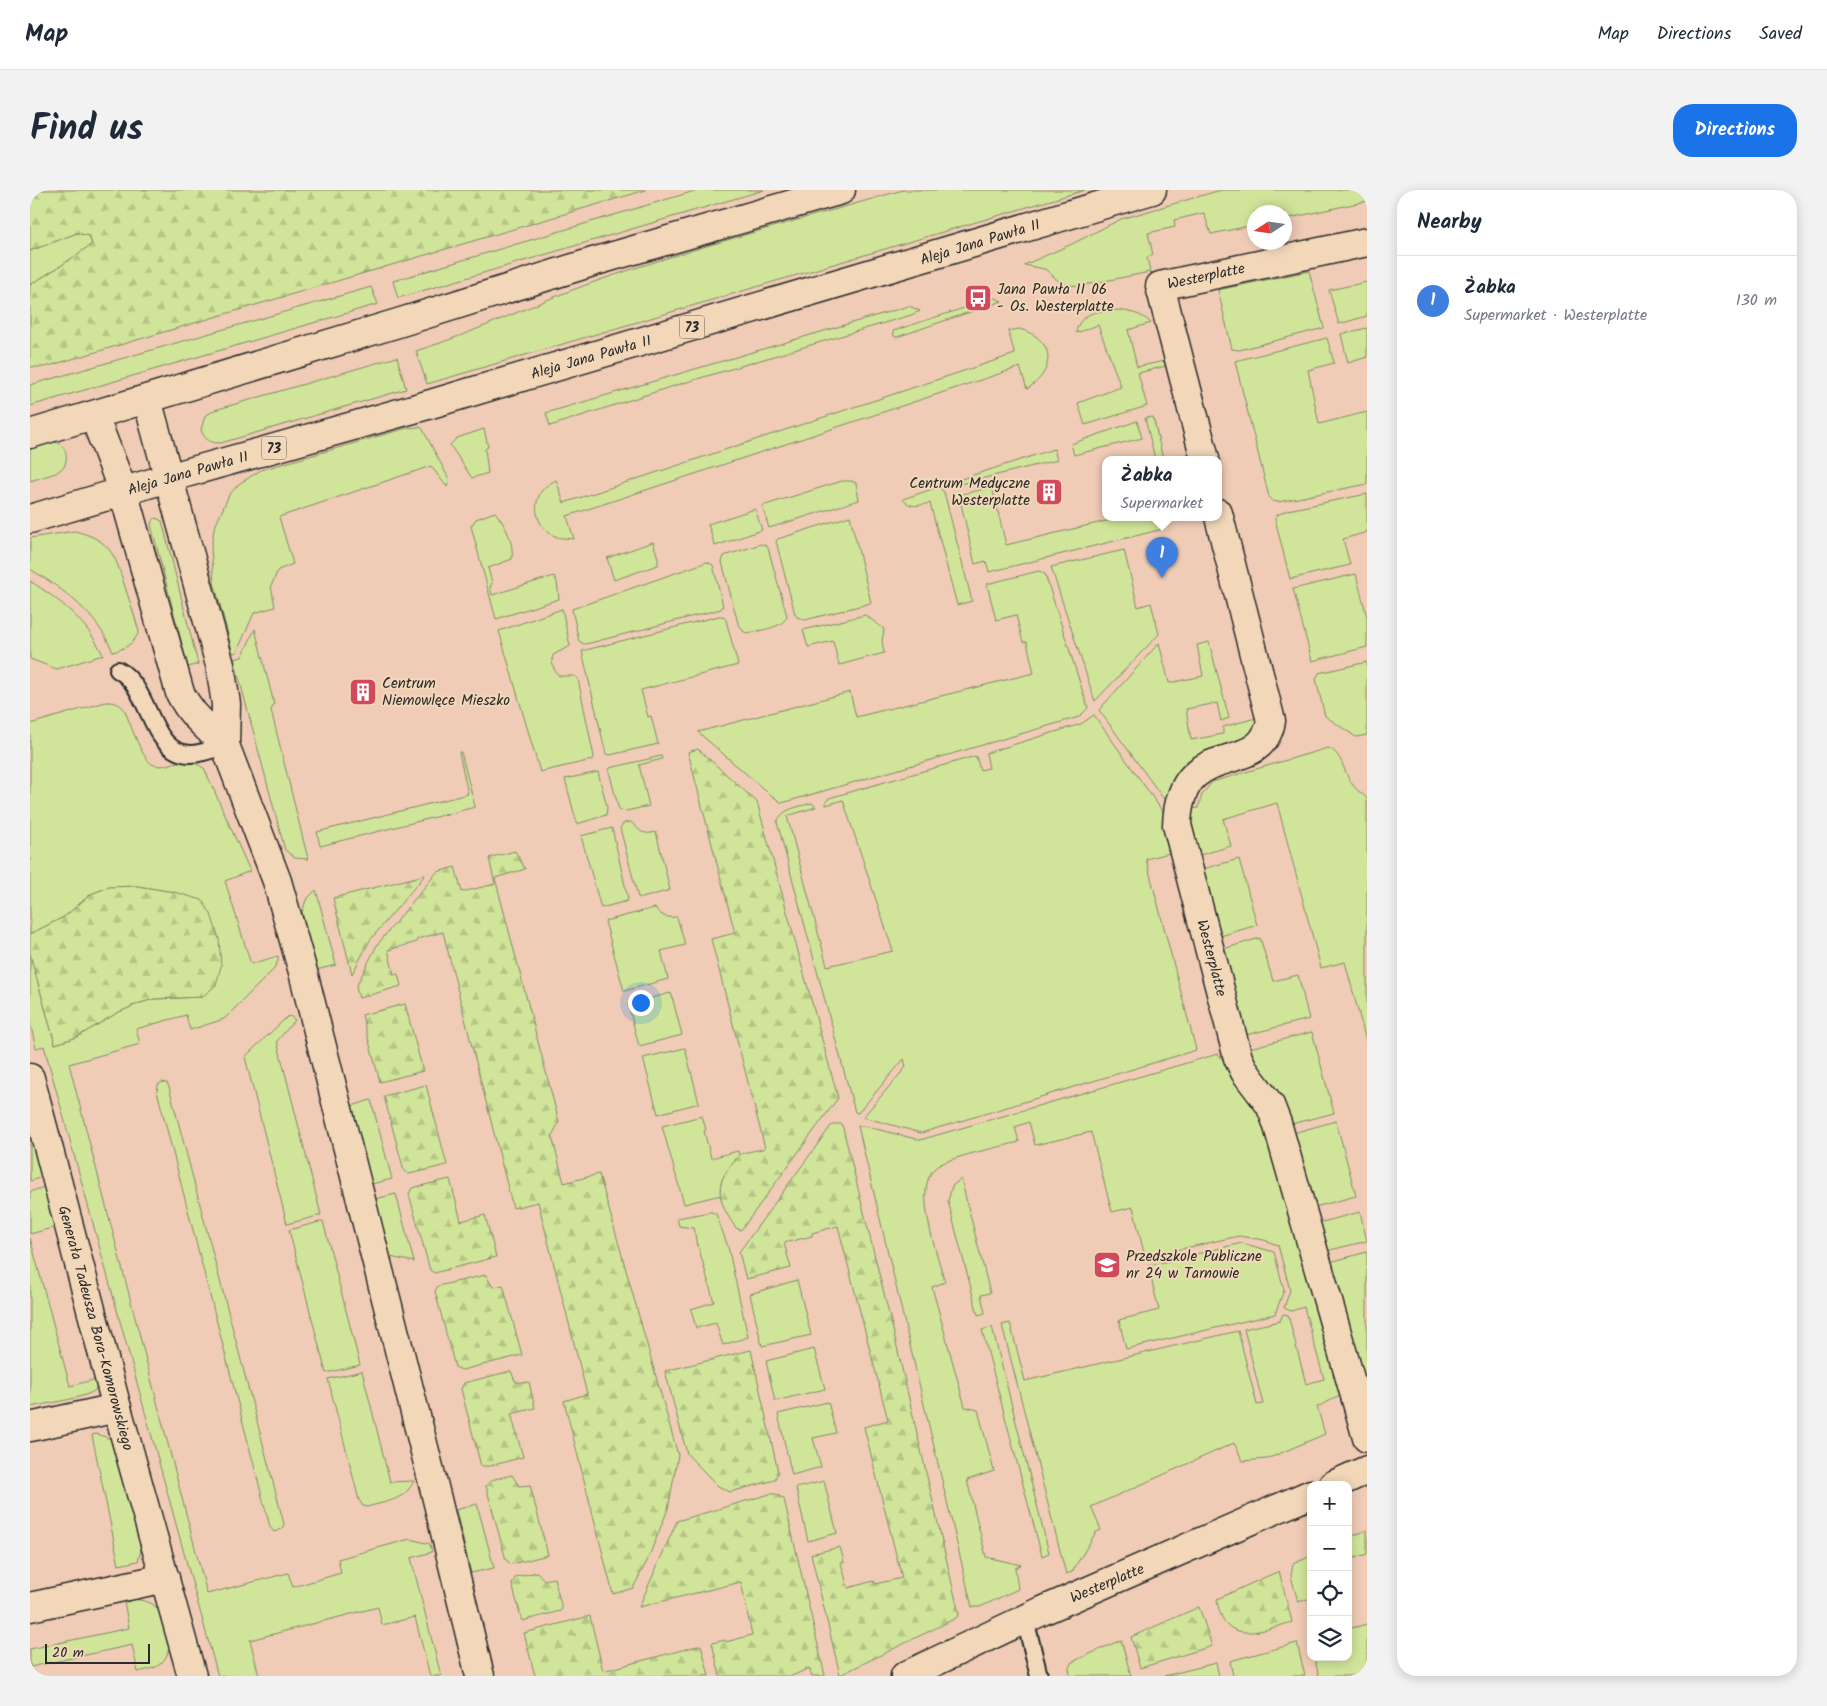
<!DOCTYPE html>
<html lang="en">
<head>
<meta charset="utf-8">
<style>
  :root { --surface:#fff; --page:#f2f2f3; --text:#1f2937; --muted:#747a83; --line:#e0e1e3; --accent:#1a73e8 }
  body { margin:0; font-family:Kalam,sans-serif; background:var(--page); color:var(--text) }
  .controls { position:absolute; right:15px; bottom:15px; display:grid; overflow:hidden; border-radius:10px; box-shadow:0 2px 12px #0003 }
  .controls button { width:45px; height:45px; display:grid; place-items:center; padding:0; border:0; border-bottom:1px solid var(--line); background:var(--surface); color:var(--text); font:25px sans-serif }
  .compass { position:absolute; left:1217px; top:15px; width:45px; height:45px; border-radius:50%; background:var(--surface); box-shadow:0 2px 12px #0003; rotate:258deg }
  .scale { position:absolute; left:15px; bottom:12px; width:105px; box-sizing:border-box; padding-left:5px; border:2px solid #2b2b2b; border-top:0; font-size:14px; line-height:18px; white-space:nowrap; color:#2b2b2b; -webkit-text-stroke:4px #f2d7b9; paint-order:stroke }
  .you { position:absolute; left:610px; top:812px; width:18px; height:18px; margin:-12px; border:4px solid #fff; border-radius:50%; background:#1a73e8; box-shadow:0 0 0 8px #1a73e833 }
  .badge { display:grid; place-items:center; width:32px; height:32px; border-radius:50%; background:var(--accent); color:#fff; font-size:16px; font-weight:700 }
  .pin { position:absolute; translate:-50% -41px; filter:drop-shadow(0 1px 2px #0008) }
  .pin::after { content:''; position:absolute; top:26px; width:18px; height:15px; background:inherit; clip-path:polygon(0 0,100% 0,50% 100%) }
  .popup { position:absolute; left:1072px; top:266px; width:120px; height:65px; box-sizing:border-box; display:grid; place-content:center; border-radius:10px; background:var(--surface); filter:drop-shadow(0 1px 4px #0005); font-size:16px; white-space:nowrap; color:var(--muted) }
  .popup b { font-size:19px; color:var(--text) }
  .popup::after { content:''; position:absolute; left:50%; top:100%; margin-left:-10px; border:10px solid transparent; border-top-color:var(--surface) }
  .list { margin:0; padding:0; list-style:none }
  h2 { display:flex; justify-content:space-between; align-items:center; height:65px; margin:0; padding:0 20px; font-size:21px }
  h2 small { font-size:16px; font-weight:400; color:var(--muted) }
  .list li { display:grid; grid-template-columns:32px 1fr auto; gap:15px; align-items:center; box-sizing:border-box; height:90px; padding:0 20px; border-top:1px solid var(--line) }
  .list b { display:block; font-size:19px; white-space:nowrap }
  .list p { margin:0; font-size:16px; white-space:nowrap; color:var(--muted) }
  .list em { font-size:16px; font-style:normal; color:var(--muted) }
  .icon { flex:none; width:28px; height:28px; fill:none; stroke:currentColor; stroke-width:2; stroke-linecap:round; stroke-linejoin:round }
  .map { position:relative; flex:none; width:1337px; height:1486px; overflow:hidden; border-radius:20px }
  header { display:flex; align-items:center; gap:30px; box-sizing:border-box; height:70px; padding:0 25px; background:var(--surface); border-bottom:1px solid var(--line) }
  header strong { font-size:24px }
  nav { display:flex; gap:28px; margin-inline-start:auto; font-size:18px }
  .intro { display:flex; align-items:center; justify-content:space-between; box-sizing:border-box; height:120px; padding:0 30px }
  h1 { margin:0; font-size:35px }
  .button { padding:12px 22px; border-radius:20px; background:var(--accent); color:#fff; font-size:18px; font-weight:700 }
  main { display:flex; gap:30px; padding:0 30px }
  aside { flex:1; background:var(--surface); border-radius:20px; box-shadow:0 2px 12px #0003 }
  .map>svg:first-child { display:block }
  .green { fill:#d1e59a; stroke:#7e8862 }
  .forest { fill:url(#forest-firs); stroke:#7e8862 }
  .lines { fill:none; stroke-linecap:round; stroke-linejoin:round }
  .lane-casing { stroke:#2b2b2b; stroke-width:20 }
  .street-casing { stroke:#2b2b2b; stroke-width:31 }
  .primary-casing { stroke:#2b2b2b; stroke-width:31 }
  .lane { stroke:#f2d7b9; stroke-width:16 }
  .street { stroke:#f2d7b9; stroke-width:28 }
  .primary { stroke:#f2d7b9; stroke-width:28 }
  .labels { text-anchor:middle; stroke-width:4; stroke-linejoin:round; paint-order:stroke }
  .shield { fill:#f2d7b9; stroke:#675f56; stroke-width:1 }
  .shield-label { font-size:14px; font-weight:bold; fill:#2b2b2b }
  .street-label { font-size:15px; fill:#2b2b2b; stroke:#f2d7b9 }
  .poi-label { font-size:15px; fill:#2b2b2b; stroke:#f2d7b9; text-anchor:start }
</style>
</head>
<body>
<header>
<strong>Map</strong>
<nav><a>Map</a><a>Directions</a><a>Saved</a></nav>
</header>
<div class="intro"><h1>Find us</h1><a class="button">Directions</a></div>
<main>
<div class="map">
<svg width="1337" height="1486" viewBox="0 0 1337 1486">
  <defs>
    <pattern id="forest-firs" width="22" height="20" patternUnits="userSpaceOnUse" patternTransform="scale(1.25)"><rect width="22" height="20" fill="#d1e59a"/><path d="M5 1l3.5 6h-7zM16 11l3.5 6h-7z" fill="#b4c585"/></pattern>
  </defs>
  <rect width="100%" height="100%" fill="#f0ccb6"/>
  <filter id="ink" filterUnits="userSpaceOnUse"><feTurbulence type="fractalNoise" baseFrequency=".02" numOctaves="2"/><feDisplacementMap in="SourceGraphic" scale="10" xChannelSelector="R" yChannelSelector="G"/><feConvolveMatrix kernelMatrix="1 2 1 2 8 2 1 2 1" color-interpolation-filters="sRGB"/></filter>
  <g filter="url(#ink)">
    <g class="green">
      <path d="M668,0H734L368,108L363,91Z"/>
      <path d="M873,0H1055L397,194L386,161C448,142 506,112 567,91C667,56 771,30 873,0Z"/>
      <path d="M1191,0H1337V11L1255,29L1254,22H1224V35L1181,44L1174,23L1144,30L1145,37L1118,43L1123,65L1117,67L1120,82L1049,96L1032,94L1015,79L994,75L1042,54L1091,29Z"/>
      <path d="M47,43L59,46L62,54L32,75L0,95V61Z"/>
      <path d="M1279,81L1294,138L1209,160L1202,159L1188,100Z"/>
      <path d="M1337,92V126L1309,134L1299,100Z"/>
      <path d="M341,97L348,114L0,216V195Z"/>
      <path d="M965,108L972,111L867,147L864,146L863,141Z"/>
      <path d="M879,116L890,121L881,125L637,198L520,236L516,223Z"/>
      <path d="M1084,120C1098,121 1111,123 1121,133L1098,140L1107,177L1134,171L1136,176L1108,183L1117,216L1055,235L1048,213L1091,197L1068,135L1046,143C1049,123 1067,121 1084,120Z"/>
      <path d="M1337,138V167L1318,173L1311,144Z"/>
      <path d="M989,139C1025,148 1027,180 997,199L990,177L537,326L544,349C538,348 531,349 525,346C510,340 502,320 509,306C512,298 519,294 526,290L534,313L985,164L978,141Z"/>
      <path d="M1297,148L1304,173L1278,180L1289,234L1337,222V294L1248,312L1242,311L1239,307L1205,171Z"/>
      <path d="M367,167L376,199L191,253C180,253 175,250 171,240L175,226L185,220Z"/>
      <path d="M1123,227L1133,269H1125L1115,228Z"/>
      <path d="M1107,231L1112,248L1044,265L1041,254Z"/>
      <path d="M389,237L392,238L417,285L419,290L417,297L401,276L249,327L263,374L248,380L241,396L245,417L224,423L207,462L203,463L184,392L181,359L184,339L199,305L209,294L231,280L377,238Z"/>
      <path d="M454,239L458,257L455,259L458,283L442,288L420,255L427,248Z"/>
      <path d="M19,251C34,252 40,263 34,277L26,283L0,291V255Z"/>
      <path d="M1024,259L1027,270L926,295L925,291Z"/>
      <path d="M812,291H821L826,293L829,310L739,338L732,316Z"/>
      <path d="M908,297L914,302L942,411L927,415L900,313C890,315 880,319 873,309Z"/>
      <path d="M962,297L976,355L1093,327H1130L1133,339L959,382L956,371L945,374L929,305Z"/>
      <path d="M1337,304V342L1313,349L1320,375L1260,389L1245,329L1247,325L1258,320Z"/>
      <path d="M725,319L732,340L685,356L678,334Z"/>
      <path d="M465,322C476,336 484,352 482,369L458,378L462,393L460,397L462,405L524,386L527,392L529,409L466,429L441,336L446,329Z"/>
      <path d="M820,326L841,413L775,430L767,427L765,424L746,351L748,349Z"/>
      <path d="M126,328L132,331L168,474L158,477L121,335L122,331Z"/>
      <path d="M45,341C81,350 85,365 95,397C100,412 105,427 109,442C103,454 96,458 83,462C67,424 35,400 0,379V348Z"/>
      <path d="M623,352L628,368V375L584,390L577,368Z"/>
      <path d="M731,354L735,355L738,358L757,426C752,439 729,440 718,443L714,442L708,433L692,372L694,366Z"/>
      <path d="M1094,360L1108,417L1121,413L1129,444L1065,511L1021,377Z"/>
      <path d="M677,372L683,375L693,416L691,419L560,453L554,454L549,451L542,419Z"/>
      <path d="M1009,381L1015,384L1058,518L1049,527L752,613L737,602L668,542L820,502L826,527L1004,483L997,452H993L986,425L966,430L957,394Z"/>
      <path d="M1326,384L1337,427V457L1282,471L1263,399Z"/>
      <path d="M0,391C31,411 57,431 73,465L27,479L0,469Z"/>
      <path d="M532,419L540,456L523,465C521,472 523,480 529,486H544L548,489L564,567L562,570L510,582L469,441Z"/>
      <path d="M835,425L854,439L852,451L854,463L809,475L803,451L778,457L773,440Z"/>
      <path d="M689,426H693L696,430L708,475L611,500L618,527L621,526L628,554L580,565L576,564L552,461Z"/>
      <path d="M225,439L244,514L241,520L278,669L265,668L255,660L204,469L212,467Z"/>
      <path d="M1179,452L1199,528L1191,531L1187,513L1156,519L1161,550L1193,544V537L1226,528C1232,557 1169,557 1153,576C1144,587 1143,603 1139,616L1069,520L1129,453L1139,493L1173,486L1167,455Z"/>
      <path d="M1337,472V545L1326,547L1295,526L1286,489L1289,483Z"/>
      <path d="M76,512C84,512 89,513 94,519C100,532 111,568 122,574C132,580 146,570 156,571C163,571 168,575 174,578L220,681L195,691L221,774L248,766V771L243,780L194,829L160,840L156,825L106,839L110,854L39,874L177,1404L258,1383L263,1397L311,1383L308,1369L380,1349L400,1354L402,1362L381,1368L411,1486H400L385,1427L352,1435L348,1417L220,1450L229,1486H188L14,856L6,858L0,833V764L25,854L47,847L87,823L110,813L124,809L172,807L144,702L107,696L79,697L61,704L34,727L0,744V534Z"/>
      <path d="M1064,525L1138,629L1143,662L1116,669L1166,860L891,943L833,927L876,877L874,869L828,923L825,922L747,632C752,618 769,617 782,613L786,617L757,626L797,776L863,761L813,610L796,615V612L799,608L946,566L950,580L959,578L956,563L1051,534Z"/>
      <path d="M1298,558C1312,562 1314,584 1322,594C1326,600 1332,604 1337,608V854L1315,772L1291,778L1247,613L1193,629L1201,656L1166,666L1159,639L1160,619L1168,618L1172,605L1182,592Z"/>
      <path d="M429,562H431L445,617L290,656L287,642L438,604Z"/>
      <path d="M631,566L632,569L609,575L619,616L596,621L589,620L579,581L580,578Z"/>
      <path d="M568,582L577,617L576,625L547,634L535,589Z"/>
      <path d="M601,632C609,640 612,646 626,642L640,700L612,708L608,707L590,638L594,633Z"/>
      <path d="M582,638L598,709L597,711L571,718L551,646Z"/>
      <path d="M1209,669L1227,735L1187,747L1169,680Z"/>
      <path d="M286,700L306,775L286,780L272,722L276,710Z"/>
      <path d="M625,718C632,727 636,728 647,727L655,755L631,761L638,789L594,801L575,731Z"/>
      <path d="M1230,748L1243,791L1268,785L1279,829L1212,846L1190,760Z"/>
      <path d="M641,803L652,845L609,856L598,814Z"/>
      <path d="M260,826L265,830L247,851L291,1025L257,1034L215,867L257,827Z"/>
      <path d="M1282,842L1304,923L1261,934C1258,923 1256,913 1250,904C1240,888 1225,876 1216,859Z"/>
      <path d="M655,858L669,913L628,924L613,868Z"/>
      <path d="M1188,864L1232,919L1312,1205L1287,1217L1295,1244L1237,1269L1213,1271L1204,1253L1061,1317L1071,1340L1066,1342L1042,1382L1036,1384L972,1135L980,1133L995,1191L1208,1141L1227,1215L1233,1214L1214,1139L1250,1131L1253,1124L1258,1125L1276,1194L1294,1189L1274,1117L1261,1121L1254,1118L1260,1100L1248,1055L1234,1050L1209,1046L1115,1067L1103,1017L1082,1022L1061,942L1005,955L999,932L985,937L989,952C971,957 916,967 905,978C882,999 908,1066 915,1092L902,1097L935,1217L948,1220L964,1281L937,1290L956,1367L991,1375L985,1378L988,1399L950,1417H942L828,936H834L890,950Z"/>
      <path d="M132,892L137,893L139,897L254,1334L252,1339L244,1342L240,1337L127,901L128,895Z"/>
      <path d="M341,910L362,989L341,994L322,916Z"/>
      <path d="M672,926L676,940L674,941L681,968L708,961L709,965C701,978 687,988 691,1005L654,1014L632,936Z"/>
      <path d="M1306,931L1326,1006L1285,1017L1263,943Z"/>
      <path d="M0,943L12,987L0,991Z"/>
      <path d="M931,989L960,1103L951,1105L955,1123L948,1125L918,1011L922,996Z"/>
      <path d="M14,997L25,1037L0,1044V1002Z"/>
      <path d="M366,1004L384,1072L360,1067L345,1009Z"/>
      <path d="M681,1022L686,1024L698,1057L718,1147L693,1155L686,1133L666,1138L661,1119L684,1112L663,1038L649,1036L647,1028Z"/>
      <path d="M1330,1022L1337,1051L1296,1061L1289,1033Z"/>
      <path d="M293,1031L330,1175L296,1183L259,1040Z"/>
      <path d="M0,1048L40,1196L67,1189C68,1193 68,1196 65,1200C57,1208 13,1214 0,1217Z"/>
      <path d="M1212,1053L1244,1062L1254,1100L1245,1124L1096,1159L1089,1130L1129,1120L1118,1076Z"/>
      <path d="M1337,1062V1213L1300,1072Z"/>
      <path d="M767,1090L781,1145L732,1156L720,1104Z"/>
      <path d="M962,1137L1019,1363L1012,1366L952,1140Z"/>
      <path d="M784,1159L795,1199L745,1211L736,1171Z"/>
      <path d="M332,1181L360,1292L384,1291C374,1311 357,1311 337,1317L333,1316L329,1310L298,1189Z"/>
      <path d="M798,1212L806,1243L783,1248L791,1277L762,1285L748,1224Z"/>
      <path d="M67,1244L81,1249L84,1254L112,1356L108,1371L89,1375L62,1245Z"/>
      <path d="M794,1291L807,1343L778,1351L766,1298Z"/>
      <path d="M447,1314L464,1378L441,1383L426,1320Z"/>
      <path d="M1337,1340V1364L1318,1370V1348Z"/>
      <path d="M1281,1366V1408L1268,1412L1261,1386L1263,1374Z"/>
      <path d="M100,1409C110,1410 118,1410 126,1417C139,1429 146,1462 130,1474C125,1479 115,1480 108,1482L102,1455L0,1477V1459L99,1438L94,1411Z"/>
      <path d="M1337,1434V1484L1331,1486H1289L1284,1467H1318V1439Z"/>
      <path d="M1091,1450L1101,1486H1040L1039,1477L1042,1472Z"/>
      <path d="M1267,1453L1275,1486H1203L1200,1471Z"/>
      <path d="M1186,1473L1189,1486H1134Z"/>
    </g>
    <g class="forest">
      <path d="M0,0H616L15,177H0V95L32,75L62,54L59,46L47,43L0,61Z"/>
      <path d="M668,559L727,612L808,908L711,1040L706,1038C689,1014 682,995 704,972C706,970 706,967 708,966C714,961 728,961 735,958L681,749L705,743L658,562Z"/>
      <path d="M485,661L495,679L465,688L529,932L522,946L534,993L569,984L648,1265L638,1319L617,1371L603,1398L583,1404L534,1211L557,1204L508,1012L483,1018L413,742L387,749V752L358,760L364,785L368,784L371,796L329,808L326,797L347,755L407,682L425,677L432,702L465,694L459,668Z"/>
      <path d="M395,685L340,750L322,784L303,708Z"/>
      <path d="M107,696L144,702L172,710L181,724L189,749L191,776L186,795L172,807L124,809L110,813L87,823L47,847L25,854L0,764V744L34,727L61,704L79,697Z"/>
      <path d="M375,814L393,881L350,892L332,825Z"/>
      <path d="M396,895L417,975L379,984L374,981L354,906Z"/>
      <path d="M806,934H811L813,938L863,1140L929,1424L926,1428L810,1485L781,1364L810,1357L814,1372L811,1373L818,1398L844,1391L845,1394L872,1388L834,1237L858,1230L808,1036L782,1043V1046L754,1053L761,1078L716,1089L709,1062L801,936Z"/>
      <path d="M420,989L431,1031L455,1025L466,1067L404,1083L400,1080L379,1004L382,998Z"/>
      <path d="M456,1085L462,1096L465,1097L473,1095L492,1165L432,1180L425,1177L405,1101L408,1096Z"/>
      <path d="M721,1160L748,1282L745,1289L741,1291L700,1302L688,1296L657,1264L635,1181Z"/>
      <path d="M481,1181L485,1191L492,1193L499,1192L505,1218L481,1224L493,1267L460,1276H451L431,1199L434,1193Z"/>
      <path d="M482,1285L489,1296L500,1295L518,1365L481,1374L476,1370L456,1296L461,1290Z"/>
      <path d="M740,1304H746L754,1309L795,1486H782L779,1478L762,1486H690L682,1453L695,1450L696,1452L722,1445L711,1392L609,1417L647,1331Z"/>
      <path d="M1249,1381L1262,1432C1243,1437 1210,1452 1195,1432C1190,1425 1188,1417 1187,1409Z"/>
      <path d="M507,1382L514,1390L524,1388L532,1419L530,1421L492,1431L482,1394L486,1387Z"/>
      <path d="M1169,1417L1182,1456L1110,1478L1101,1447Z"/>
      <path d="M560,1426L573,1481L671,1455L679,1486H505L494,1443Z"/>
    </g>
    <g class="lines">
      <g class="lane-casing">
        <g id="lane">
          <path d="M88,480C122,498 119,564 161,564C172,564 184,559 195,555"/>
          <path d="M995,1429L1009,1486"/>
        </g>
      </g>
      <g class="street-casing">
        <g id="street">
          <path d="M117,209L190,475L196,514L195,555L247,691L273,782L404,1297L450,1486"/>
          <path d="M64,226L93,301L150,503C162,527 177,536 195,555"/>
          <path d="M1175,269L1130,96L1337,52"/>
          <path d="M1188,323L1241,531C1230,591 1150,543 1147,635L1208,868L1215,882L1240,915L1247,933L1337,1248"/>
          <path d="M0,888L87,1218L162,1486"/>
          <path d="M0,1237L87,1218"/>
          <path d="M1303,1295L1337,1280"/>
          <path d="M0,1417L135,1388"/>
          <path d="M875,1486L1012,1421L1281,1304"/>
        </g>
      </g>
      <g class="primary-casing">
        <g id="primary">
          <path d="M0,244L368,133L566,71L811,0"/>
          <path d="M0,329L138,288L394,216L1122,0"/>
        </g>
      </g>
      <use href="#lane" class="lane"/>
      <use href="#street" class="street"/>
      <use href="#primary" class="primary"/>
    </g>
  </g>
  <defs>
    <g id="bus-square" transform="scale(1.4375)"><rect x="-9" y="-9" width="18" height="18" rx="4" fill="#d1495b" stroke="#f2d7b9"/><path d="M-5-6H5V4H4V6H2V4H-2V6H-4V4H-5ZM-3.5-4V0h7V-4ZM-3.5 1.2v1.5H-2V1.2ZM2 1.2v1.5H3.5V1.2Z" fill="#fff"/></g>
    <g id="building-square" transform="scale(1.4375)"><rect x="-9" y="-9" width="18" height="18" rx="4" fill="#d1495b" stroke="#f2d7b9"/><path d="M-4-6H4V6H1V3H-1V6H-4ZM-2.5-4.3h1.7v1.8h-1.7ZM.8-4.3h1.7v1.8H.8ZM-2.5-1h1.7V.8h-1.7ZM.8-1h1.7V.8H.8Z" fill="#fff"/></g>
    <g id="school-square" transform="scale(1.4375)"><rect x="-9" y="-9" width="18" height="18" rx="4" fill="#d1495b" stroke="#f2d7b9"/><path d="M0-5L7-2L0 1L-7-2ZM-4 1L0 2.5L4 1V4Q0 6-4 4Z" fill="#fff"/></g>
  </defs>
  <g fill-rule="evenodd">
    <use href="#bus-square" x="948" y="108"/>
    <use href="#building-square" x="1019" y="302"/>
    <use href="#building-square" x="333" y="502"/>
    <use href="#school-square" x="1077" y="1075"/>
  </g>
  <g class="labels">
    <g class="shield">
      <rect x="649.5" y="125.5" width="25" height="23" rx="4"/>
      <rect x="231.5" y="246.5" width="25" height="23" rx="4"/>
    </g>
    <g class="shield-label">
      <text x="662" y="142">73</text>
      <text x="244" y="263">73</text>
    </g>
    <g class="street-label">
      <text transform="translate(950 52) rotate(-17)" y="5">Aleja Jana Pawła II</text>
      <text transform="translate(1176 86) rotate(-12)" y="5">Westerplatte</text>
      <text transform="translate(561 167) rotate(-16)" y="5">Aleja Jana Pawła II</text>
      <text transform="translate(158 283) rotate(-16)" y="5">Aleja Jana Pawła II</text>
      <text transform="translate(1182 768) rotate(75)" y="5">Westerplatte</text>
      <text transform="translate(66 1138) rotate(75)" y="5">Generała Tadeusza Bora-Komorowskiego</text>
      <text transform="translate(1077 1393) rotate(-23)" y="5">Westerplatte</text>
    </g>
    <g class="poi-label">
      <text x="967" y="104">Jana Pawła II 06<tspan x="967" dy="17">- Os. Westerplatte</tspan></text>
      <text x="1000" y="298" text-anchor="end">Centrum Medyczne<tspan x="1000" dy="17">Westerplatte</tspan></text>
      <text x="352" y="498">Centrum<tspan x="352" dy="17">Niemowlęce Mieszko</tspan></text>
      <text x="1096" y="1071">Przedszkole Publiczne<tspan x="1096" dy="17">nr 24 w Tarnowie</tspan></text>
    </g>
  </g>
</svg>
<div class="controls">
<button>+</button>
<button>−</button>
<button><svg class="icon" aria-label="locate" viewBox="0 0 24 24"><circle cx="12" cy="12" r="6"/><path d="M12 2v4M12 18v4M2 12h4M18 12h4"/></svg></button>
<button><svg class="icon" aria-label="layers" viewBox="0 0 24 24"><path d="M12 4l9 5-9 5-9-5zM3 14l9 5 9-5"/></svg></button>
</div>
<svg class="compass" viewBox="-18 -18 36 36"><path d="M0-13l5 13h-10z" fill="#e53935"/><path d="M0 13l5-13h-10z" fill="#747a83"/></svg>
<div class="scale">20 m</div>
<div class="you"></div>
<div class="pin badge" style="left:1132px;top:388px;background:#3f7fe0">1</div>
<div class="popup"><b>Żabka</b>Supermarket</div>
</div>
<aside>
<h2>Nearby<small></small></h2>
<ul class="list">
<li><span class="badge" style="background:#3f7fe0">1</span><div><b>Żabka</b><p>Supermarket · Westerplatte</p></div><em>130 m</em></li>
</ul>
</aside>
</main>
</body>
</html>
